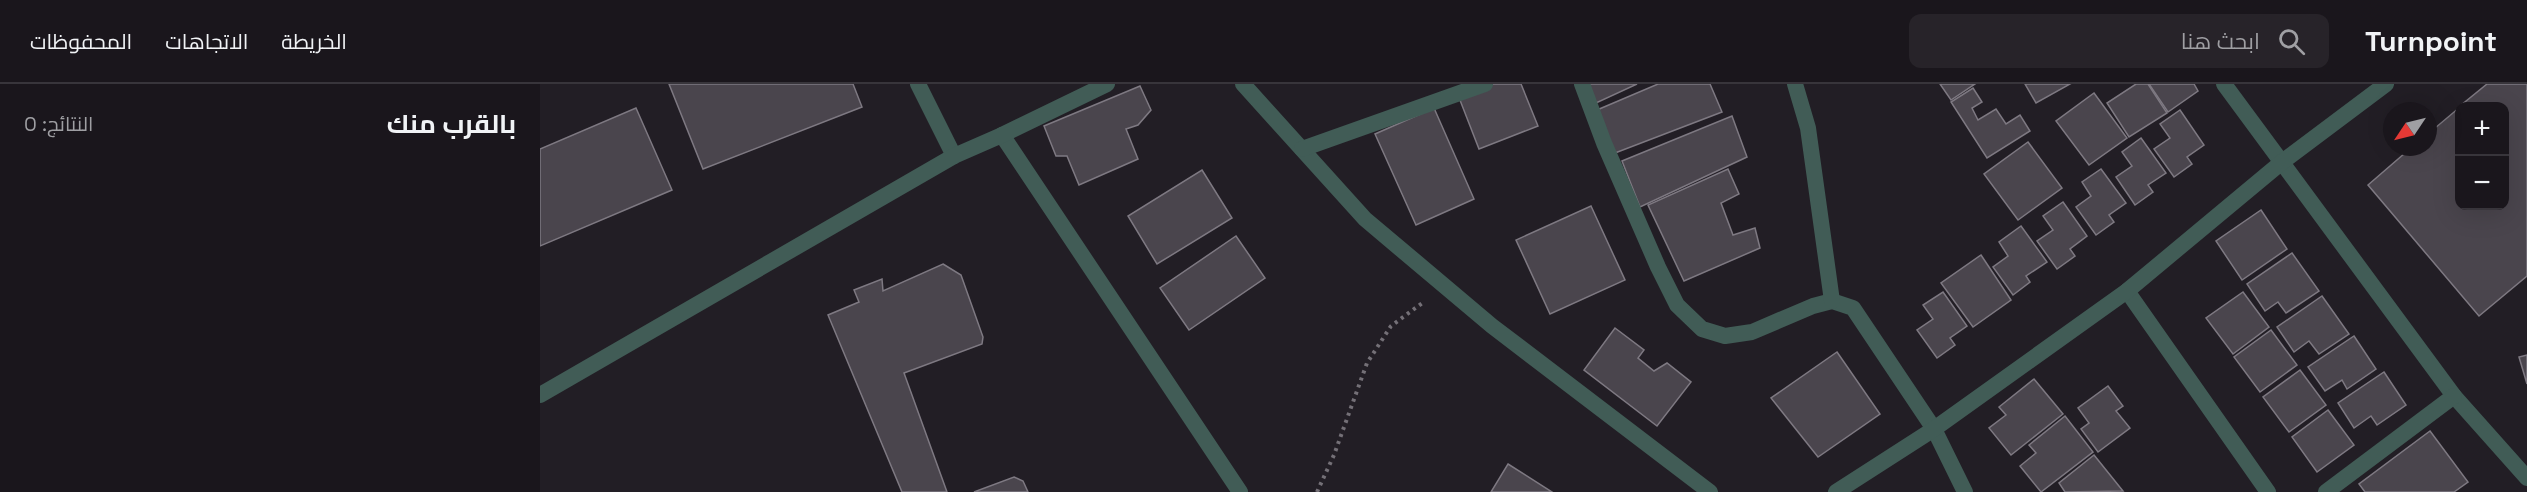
<!DOCTYPE html>
<html lang="ar">
<head>
<meta charset="utf-8">
<style>
  :root { --surface:#1a161c; --page:#272329; --text:#f1f3f6; --muted:#9f9fa3; --line:#38353b }
  body { margin:0; font-family:"Space Grotesk",Cairo,sans-serif; background:var(--page); color:var(--text); direction:rtl }
  .controls { position:absolute; right:18px; top:18px; display:grid; overflow:hidden; border-radius:12px; box-shadow:0 6px 24px #0002 }
  .controls button { width:54px; height:54px; display:grid; place-items:center; padding:0; border:0; border-bottom:2px solid var(--line); background:var(--surface); color:var(--text); font:30px sans-serif }
  .compass { position:absolute; left:1843px; top:18px; width:54px; height:54px; border-radius:50%; background:var(--surface); box-shadow:0 6px 24px #0002; rotate:235deg }
  .list { margin:0; padding:0; list-style:none }
  h2 { display:flex; justify-content:space-between; align-items:center; height:78px; margin:0; padding:0 24px; font-size:26px }
  h2 small { font-size:20px; font-weight:400; color:var(--muted) }
  .icon { flex:none; width:33px; height:33px; fill:none; stroke:currentColor; stroke-width:2; stroke-linecap:round; stroke-linejoin:round }
  .map { position:relative; flex:none; width:1987px; height:408px; overflow:hidden; direction:ltr }
  header { display:flex; align-items:center; gap:36px; box-sizing:border-box; height:84px; padding:0 30px; background:var(--surface); border-bottom:2px solid var(--line) }
  header strong { font-size:28px }
  nav { display:flex; gap:33px; margin-inline-start:auto; font-size:21px }
  .search { width:420px; height:54px; background:var(--page); display:flex; align-items:center; gap:15px; box-sizing:border-box; padding:0 21px; border-radius:12px; color:var(--muted); font-size:22px }
  main { display:flex }
  aside { flex:1; background:var(--surface) }
  .map>svg:first-child { display:block }
  .building { fill:#4a454d; stroke:#7e7982; stroke-width:1.5 }
  .lines { fill:none; stroke-linecap:round; stroke-linejoin:round }
  .path { stroke:#747077; stroke-width:4; stroke-dasharray:3 4.5; stroke-linecap:butt }
  .minor { stroke:#415c56; stroke-width:16 }
</style>
</head>
<body>
<header>
<strong>Turnpoint</strong>
<div class="search"><svg class="icon" aria-label="search" viewBox="0 0 24 24"><circle cx="10" cy="10" r="6"/><path d="M15 15l6 6"/></svg>ابحث هنا</div>
<nav><a>الخريطة</a><a>الاتجاهات</a><a>المحفوظات</a></nav>
</header>
<main>
<div class="map">
<svg width="1987" height="408" viewBox="0 0 1987 408">
  <rect width="100%" height="100%" fill="#221e25"/>
  <g class="building">
    <path d="M129,0H313L322,23L163,85Z"/>
    <path d="M945,0H981L998,42L939,65L918,11Z"/>
    <path d="M1049,0H1097L1056,19Z"/>
    <path d="M1118,0H1170L1182,28L1075,69L1057,26Z"/>
    <path d="M1400,0H1435L1411,16Z"/>
    <path d="M1485,0H1530L1496,19Z"/>
    <path d="M1596,0H1608L1627,29L1589,53L1567,19Z"/>
    <path d="M1609,0H1654L1658,7L1628,28Z"/>
    <path d="M1947,0H1987V192L1939,232L1828,101L1872,63H1888V50L1920,23V122H1964V22H1920Z"/>
    <path d="M600,2L611,26L598,41L586,45L598,75L539,101L527,72H516L504,42Z"/>
    <path d="M1433,4L1442,18L1432,24L1438,36L1456,25L1466,40L1480,31L1490,47L1447,74L1411,18Z"/>
    <path d="M1554,9L1587,54L1549,81L1516,37Z"/>
    <path d="M96,24L132,106L0,162V65Z"/>
    <path d="M894,24L934,115L876,141L835,50Z"/>
    <path d="M1640,26L1664,61L1647,73L1652,80L1634,93L1614,65L1630,54L1620,40Z"/>
    <path d="M1192,32L1207,73L1100,123L1082,77Z"/>
    <path d="M1601,54L1626,89L1608,101L1613,108L1595,121L1576,93L1592,82L1582,68Z"/>
    <path d="M1488,58L1522,104L1478,136L1444,90Z"/>
    <path d="M1188,85L1199,110L1181,119L1193,151L1215,144L1220,164L1144,197L1108,121Z"/>
    <path d="M1561,85L1586,119L1569,131L1574,138L1556,151L1536,123L1551,112L1542,98Z"/>
    <path d="M662,86L692,134L617,180L588,132Z"/>
    <path d="M1523,118L1547,152L1530,165L1535,172L1517,185L1497,157L1513,146L1503,132Z"/>
    <path d="M1051,122L1085,196L1010,230L976,156Z"/>
    <path d="M1721,126L1747,165L1702,196L1676,157Z"/>
    <path d="M1481,142L1507,178L1486,192L1490,198L1473,211L1453,183L1468,172L1459,158Z"/>
    <path d="M696,152L725,194L649,246L620,204Z"/>
    <path d="M1752,169L1779,207L1746,229L1738,218L1725,227L1707,200Z"/>
    <path d="M1441,171L1471,216L1433,243L1401,199Z"/>
    <path d="M403,180L421,191L443,253L442,260L364,289L407,408H362L288,231L319,218L314,206L342,195L343,207Z"/>
    <path d="M1403,208L1427,242L1410,254L1415,261L1397,274L1377,246L1393,235L1383,221Z"/>
    <path d="M1703,208L1729,243L1693,270L1666,234Z"/>
    <path d="M1782,212L1809,250L1779,270L1769,257L1754,268L1737,243Z"/>
    <path d="M1075,244L1104,266L1098,274L1114,287L1127,279L1151,298L1117,342L1044,286Z"/>
    <path d="M1731,246L1757,281L1720,308L1694,273Z"/>
    <path d="M1814,252L1836,285L1807,305L1802,296L1785,307L1768,283Z"/>
    <path d="M1297,268L1340,330L1278,373L1231,314Z"/>
    <path d="M1987,271V300L1979,273Z"/>
    <path d="M1760,286L1786,321L1749,348L1723,313Z"/>
    <path d="M1844,288L1866,321L1837,341L1831,332L1814,344L1798,319Z"/>
    <path d="M1494,295L1523,330L1471,371L1449,344L1466,331L1459,323Z"/>
    <path d="M1568,302L1583,322L1576,327L1590,344L1558,368L1541,345L1549,339L1538,324Z"/>
    <path d="M1788,326L1814,361L1777,388L1752,353Z"/>
    <path d="M1525,332L1553,368L1501,408L1480,382L1496,369L1489,361Z"/>
    <path d="M1890,347L1928,398L1914,408H1825L1819,400Z"/>
    <path d="M1554,371L1583,407L1525,408L1519,399Z"/>
    <path d="M968,380L1012,408H951Z"/>
    <path d="M474,393L483,397L488,408H434Z"/>
  </g>
  <g class="lines">
    <path class="path" d="M777,408L794,371L827,279L851,242L885,217"/>
    <g class="minor">
      <path d="M378,0L414,72"/>
      <path d="M703,0L825,135L952,242L1170,408"/>
      <path d="M1042,0L1064,59L1118,183L1137,221L1162,245L1185,252L1212,248L1273,222L1292,217L1313,224L1394,345L1425,408"/>
      <path d="M1255,0L1268,44L1292,217"/>
      <path d="M1684,0L1914,312L1987,394"/>
      <path d="M462,51L700,408"/>
      <path d="M762,65L945,0"/>
      <path d="M1587,207L1728,408"/>
      <path d="M0,311L414,72L462,51L567,0"/>
      <path d="M1296,408L1394,345L1587,207L1742,78L1846,0"/>
      <path d="M1786,408L1914,312"/>
    </g>
  </g>
</svg>
<div class="controls">
<button>+</button>
<button>−</button>
</div>
<svg class="compass" viewBox="-18 -18 36 36"><path d="M0-13l5 13h-10z" fill="#e53935"/><path d="M0 13l5-13h-10z" fill="#9f9fa3"/></svg>
</div>
<aside>
<h2>بالقرب منك<small>النتائج: 0</small></h2>
<ul class="list">
</ul>
</aside>
</main>
</body>
</html>
